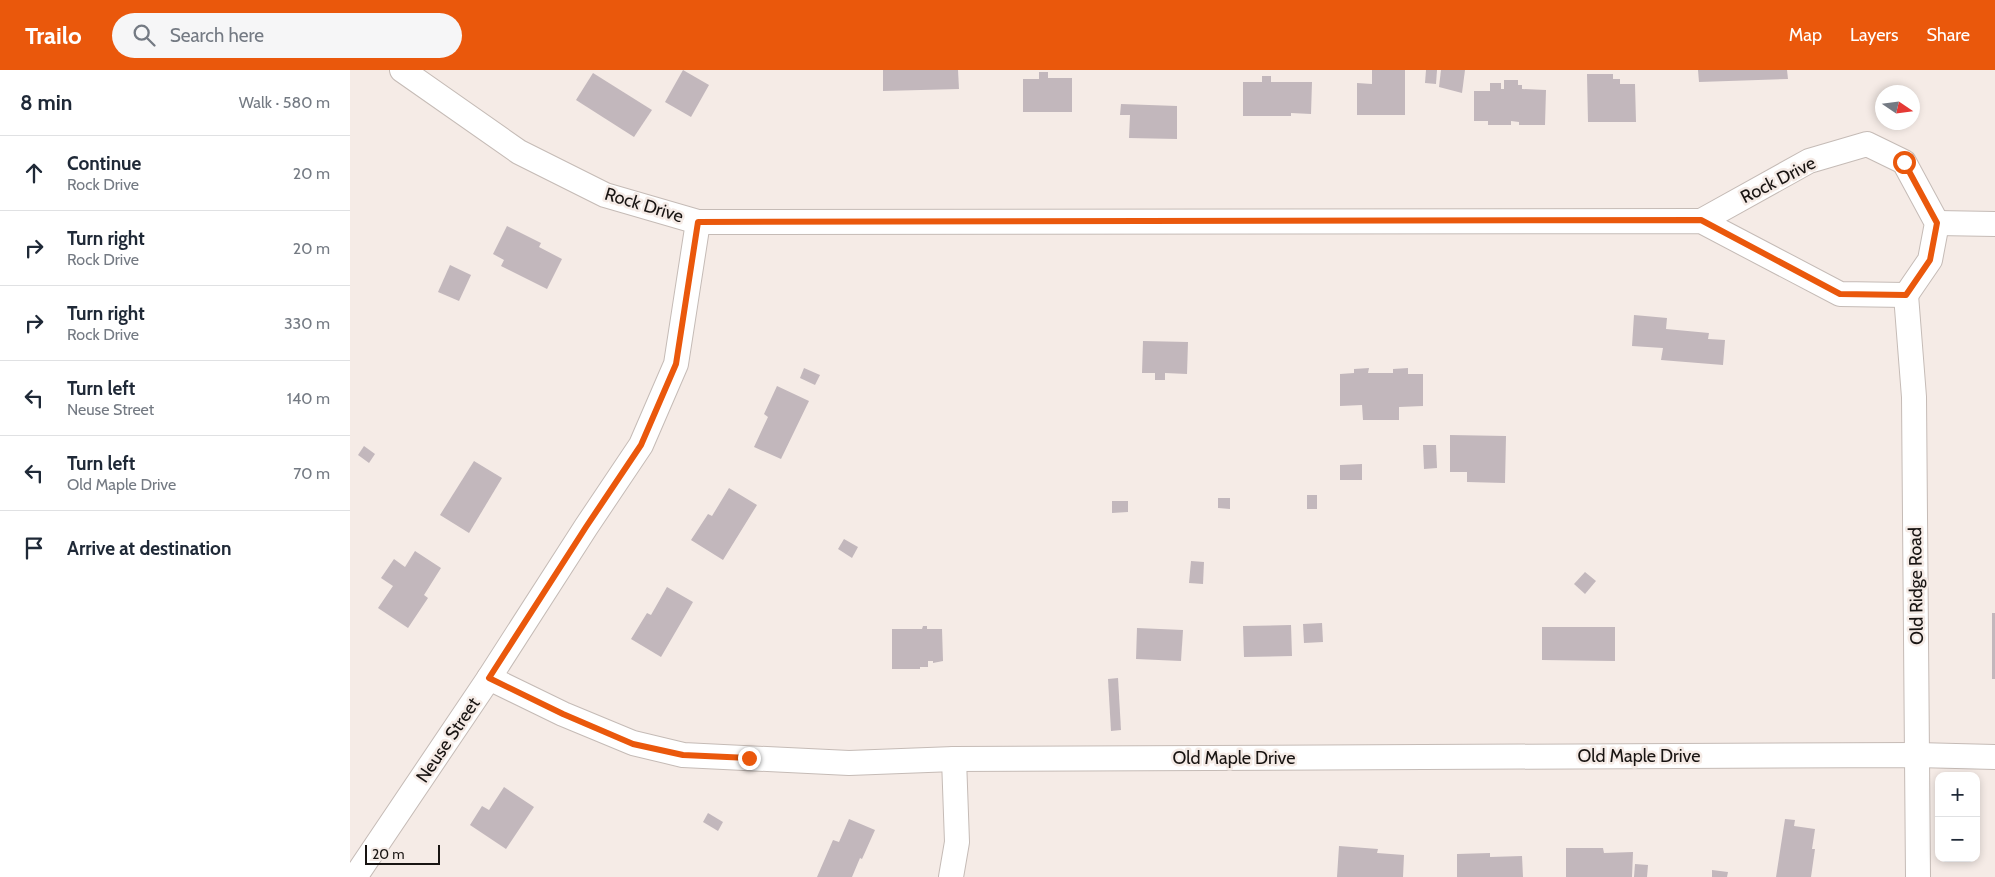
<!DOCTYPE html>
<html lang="en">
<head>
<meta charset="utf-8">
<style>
  :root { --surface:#fff; --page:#f6f6f7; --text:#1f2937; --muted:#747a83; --line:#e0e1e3; --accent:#ea580c }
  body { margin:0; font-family:Cabin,sans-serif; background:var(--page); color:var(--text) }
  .controls { position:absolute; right:15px; bottom:15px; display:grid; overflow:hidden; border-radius:10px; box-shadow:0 2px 8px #0003 }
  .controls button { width:45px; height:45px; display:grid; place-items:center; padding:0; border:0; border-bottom:1px solid var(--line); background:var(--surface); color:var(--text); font:25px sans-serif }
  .compass { position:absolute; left:1525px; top:15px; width:45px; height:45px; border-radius:50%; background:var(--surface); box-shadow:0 2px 8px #0003; rotate:103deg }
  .scale { position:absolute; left:15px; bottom:12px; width:75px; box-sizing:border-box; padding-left:5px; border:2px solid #181412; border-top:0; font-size:14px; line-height:18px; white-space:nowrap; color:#181412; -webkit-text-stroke:4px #f5ebe6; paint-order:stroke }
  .stop { position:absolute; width:15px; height:15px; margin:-11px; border:4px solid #ea580c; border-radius:50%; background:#fff }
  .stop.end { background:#ea580c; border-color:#fff; box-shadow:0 1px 5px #0008 }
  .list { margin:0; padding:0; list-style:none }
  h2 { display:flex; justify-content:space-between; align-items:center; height:65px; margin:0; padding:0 20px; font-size:21px }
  h2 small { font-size:16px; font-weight:400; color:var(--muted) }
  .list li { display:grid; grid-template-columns:32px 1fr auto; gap:15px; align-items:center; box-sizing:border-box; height:75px; padding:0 20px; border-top:1px solid var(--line) }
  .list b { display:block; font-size:19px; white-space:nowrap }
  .list p { margin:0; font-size:16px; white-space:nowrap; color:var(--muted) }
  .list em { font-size:16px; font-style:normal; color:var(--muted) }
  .icon { flex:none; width:28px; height:28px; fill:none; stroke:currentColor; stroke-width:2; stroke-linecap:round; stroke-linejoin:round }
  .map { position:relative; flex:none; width:1645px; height:807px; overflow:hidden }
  header { display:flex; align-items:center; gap:30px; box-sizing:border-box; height:70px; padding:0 25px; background:var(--accent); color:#fff }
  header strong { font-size:24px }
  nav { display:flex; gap:28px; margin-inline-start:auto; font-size:18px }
  .search { width:350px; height:45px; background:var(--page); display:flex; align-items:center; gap:12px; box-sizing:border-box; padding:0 18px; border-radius:28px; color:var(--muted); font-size:19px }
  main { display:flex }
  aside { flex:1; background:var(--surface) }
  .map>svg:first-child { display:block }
  .building { fill:#c2b7bc }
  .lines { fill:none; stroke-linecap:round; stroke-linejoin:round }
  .minor-casing { stroke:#c5bbb6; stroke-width:26 }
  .minor { stroke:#fff; stroke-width:24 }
  .route { stroke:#ea580c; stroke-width:6 }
  .labels { text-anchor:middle; stroke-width:5; stroke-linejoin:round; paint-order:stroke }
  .street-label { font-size:18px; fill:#181412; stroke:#f5ebe6 }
</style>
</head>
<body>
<header>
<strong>Trailo</strong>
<div class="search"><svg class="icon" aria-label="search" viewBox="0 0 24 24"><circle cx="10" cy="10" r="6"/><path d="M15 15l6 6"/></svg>Search here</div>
<nav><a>Map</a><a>Layers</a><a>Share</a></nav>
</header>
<main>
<aside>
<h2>8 min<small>Walk · 580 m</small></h2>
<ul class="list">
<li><svg class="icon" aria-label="ahead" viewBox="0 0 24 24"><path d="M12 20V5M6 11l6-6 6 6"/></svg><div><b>Continue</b><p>Rock Drive</p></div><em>20 m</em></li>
<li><svg class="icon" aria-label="right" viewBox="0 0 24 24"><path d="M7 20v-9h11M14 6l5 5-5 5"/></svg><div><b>Turn right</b><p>Rock Drive</p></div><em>20 m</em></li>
<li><svg class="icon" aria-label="right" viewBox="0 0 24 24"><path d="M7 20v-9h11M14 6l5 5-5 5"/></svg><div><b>Turn right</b><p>Rock Drive</p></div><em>330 m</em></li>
<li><svg class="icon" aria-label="left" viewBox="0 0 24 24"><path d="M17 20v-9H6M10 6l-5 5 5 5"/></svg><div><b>Turn left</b><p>Neuse Street</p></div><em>140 m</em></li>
<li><svg class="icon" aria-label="left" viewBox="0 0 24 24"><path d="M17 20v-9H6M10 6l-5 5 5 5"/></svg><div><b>Turn left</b><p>Old Maple Drive</p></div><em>70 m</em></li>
<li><svg class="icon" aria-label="arrive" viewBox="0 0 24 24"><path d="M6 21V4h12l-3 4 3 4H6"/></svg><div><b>Arrive at destination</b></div></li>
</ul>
</aside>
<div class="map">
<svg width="1645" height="807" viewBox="0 0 1645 807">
  <rect width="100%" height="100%" fill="#f5ebe6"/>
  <g class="building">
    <path d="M333,0L359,15L341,47L315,32Z"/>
    <path d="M533,0H608L609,19L533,21Z"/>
    <path d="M1022,0H1055V45H1007V13L1022,14Z"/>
    <path d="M1076,0H1087L1086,14L1075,13Z"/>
    <path d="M1091,0H1115L1112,23L1089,17Z"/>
    <path d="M1348,0H1437L1438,9L1349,12Z"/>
    <path d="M689,2H698V8H722V42H673V9H689Z"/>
    <path d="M243,3L302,40L284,67L226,30Z"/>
    <path d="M1237,4H1263V9H1270V14H1285L1286,52H1238Z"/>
    <path d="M912,6H921V12H962L961,44L941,43V46H893V12H912Z"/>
    <path d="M1154,10H1168V15H1172V19L1196,20L1195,55H1169V52L1161,51V55H1138V51H1124V21H1140V13H1151V19H1154Z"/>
    <path d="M771,34L827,36V69L779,68L780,45H770Z"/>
    <path d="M157,156L191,173L189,177L212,189L197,219L151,196L154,190L143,184Z"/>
    <path d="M100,195L121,205L109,231L88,222Z"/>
    <path d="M1284,245L1317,248L1316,259L1359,263L1358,269L1375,270L1373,295L1311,290L1313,278L1282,276Z"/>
    <path d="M793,271L838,272L837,304L815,303V310H805V303H792Z"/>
    <path d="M454,298L470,305L465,315L450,308Z"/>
    <path d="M1019,298L1018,303H1043V299L1058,298V304H1073V336L1049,337V350H1013L1012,335L990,336V304L1004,303V299Z"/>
    <path d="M427,316L459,331L431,389L404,377L418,347L414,344Z"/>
    <path d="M1100,365L1156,366L1155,413L1117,412V402H1100Z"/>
    <path d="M1073,375H1086L1087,398L1074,399Z"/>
    <path d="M14,376L25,384L19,393L8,385Z"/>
    <path d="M124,391L152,408L119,463L90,445Z"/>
    <path d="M1012,394V410H990V395Z"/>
    <path d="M379,418L407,435L373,490L341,470L358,444L362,446Z"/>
    <rect x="957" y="425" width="10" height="14"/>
    <path d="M868,428H880V439L868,438Z"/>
    <path d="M762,431H778V442L762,443Z"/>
    <path d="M494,469L508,477L502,488L488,479Z"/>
    <path d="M65,481L91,498L74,525L78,528L58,558L28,538L43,516L31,508L44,489L55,497Z"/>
    <path d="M841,491L854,492L853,514L839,513Z"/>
    <path d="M1235,502L1246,511L1235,524L1224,514Z"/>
    <path d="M317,517L343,532L311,587L281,569L297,543L301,545Z"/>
    <rect x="1642" y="543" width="3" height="66"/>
    <path d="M972,553L973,572L954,573L953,554Z"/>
    <path d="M941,555L942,586L894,587L893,556Z"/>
    <path d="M573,556H577V559H592L593,591L583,593V591H578V597H570V599H542V559H572Z"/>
    <path d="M1192,557H1265V591L1192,590Z"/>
    <path d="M787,558L833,560L831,591L786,589Z"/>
    <path d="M768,608L771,660L761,661L758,609Z"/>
    <path d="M154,717L184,737L156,779L120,755L132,736L139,740Z"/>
    <path d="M358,743L373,752L368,761L353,752Z"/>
    <path d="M499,749L525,760L512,789L510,788L502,807H467L483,770L489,772Z"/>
    <path d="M1435,749L1445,750L1444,756L1465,759L1462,779H1465L1461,807H1426Z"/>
    <path d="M989,776L1028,779L1027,783L1054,785L1053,807H987Z"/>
    <path d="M1216,778H1253L1254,783L1283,782L1282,807H1216Z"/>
    <path d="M1140,783V787L1172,786L1173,807H1107V784Z"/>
    <path d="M1285,794L1298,795L1297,807H1284Z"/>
    <path d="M1362,800L1378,802L1377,807H1362Z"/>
  </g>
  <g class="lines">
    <g class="minor-casing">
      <g id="minor">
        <path d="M52,0L169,82L255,125L348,152L1351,151L1490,224L1556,225"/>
        <path d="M1351,151L1459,91L1517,74L1554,92L1587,153L1580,190L1556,225"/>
        <path d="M1587,153L1645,154"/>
        <path d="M1556,225L1564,327L1568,807"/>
        <path d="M139,608L213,644L283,673L333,685L499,693L604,689L1567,685L1645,687"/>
        <path d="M5,807L139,608L236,457L291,375L326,294L348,152"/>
        <path d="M601,807L607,772L604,689"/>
      </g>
    </g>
    <use href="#minor" class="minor"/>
  </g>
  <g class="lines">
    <path class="route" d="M399,688L333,685L283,674L213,644L139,608L236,457L291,375L326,294L348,152L1351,150L1490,224L1556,225L1580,190L1587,153L1554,92"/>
  </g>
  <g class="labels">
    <g class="street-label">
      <text transform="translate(1428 110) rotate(-27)" y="6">Rock Drive</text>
      <text transform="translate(294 135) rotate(17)" y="6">Rock Drive</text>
      <text transform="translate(1566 516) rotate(-91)" y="6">Old Ridge Road</text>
      <text transform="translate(98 670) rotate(-56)" y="6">Neuse Street</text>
      <text x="1289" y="692">Old Maple Drive</text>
      <text x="884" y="694">Old Maple Drive</text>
    </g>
  </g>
</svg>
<div class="controls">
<button>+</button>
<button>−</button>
</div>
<svg class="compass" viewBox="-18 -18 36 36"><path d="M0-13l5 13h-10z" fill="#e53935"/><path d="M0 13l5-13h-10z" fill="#747a83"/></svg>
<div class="scale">20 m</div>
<div class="stop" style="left:1554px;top:92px"></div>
<div class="stop end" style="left:399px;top:688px"></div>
</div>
</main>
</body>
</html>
